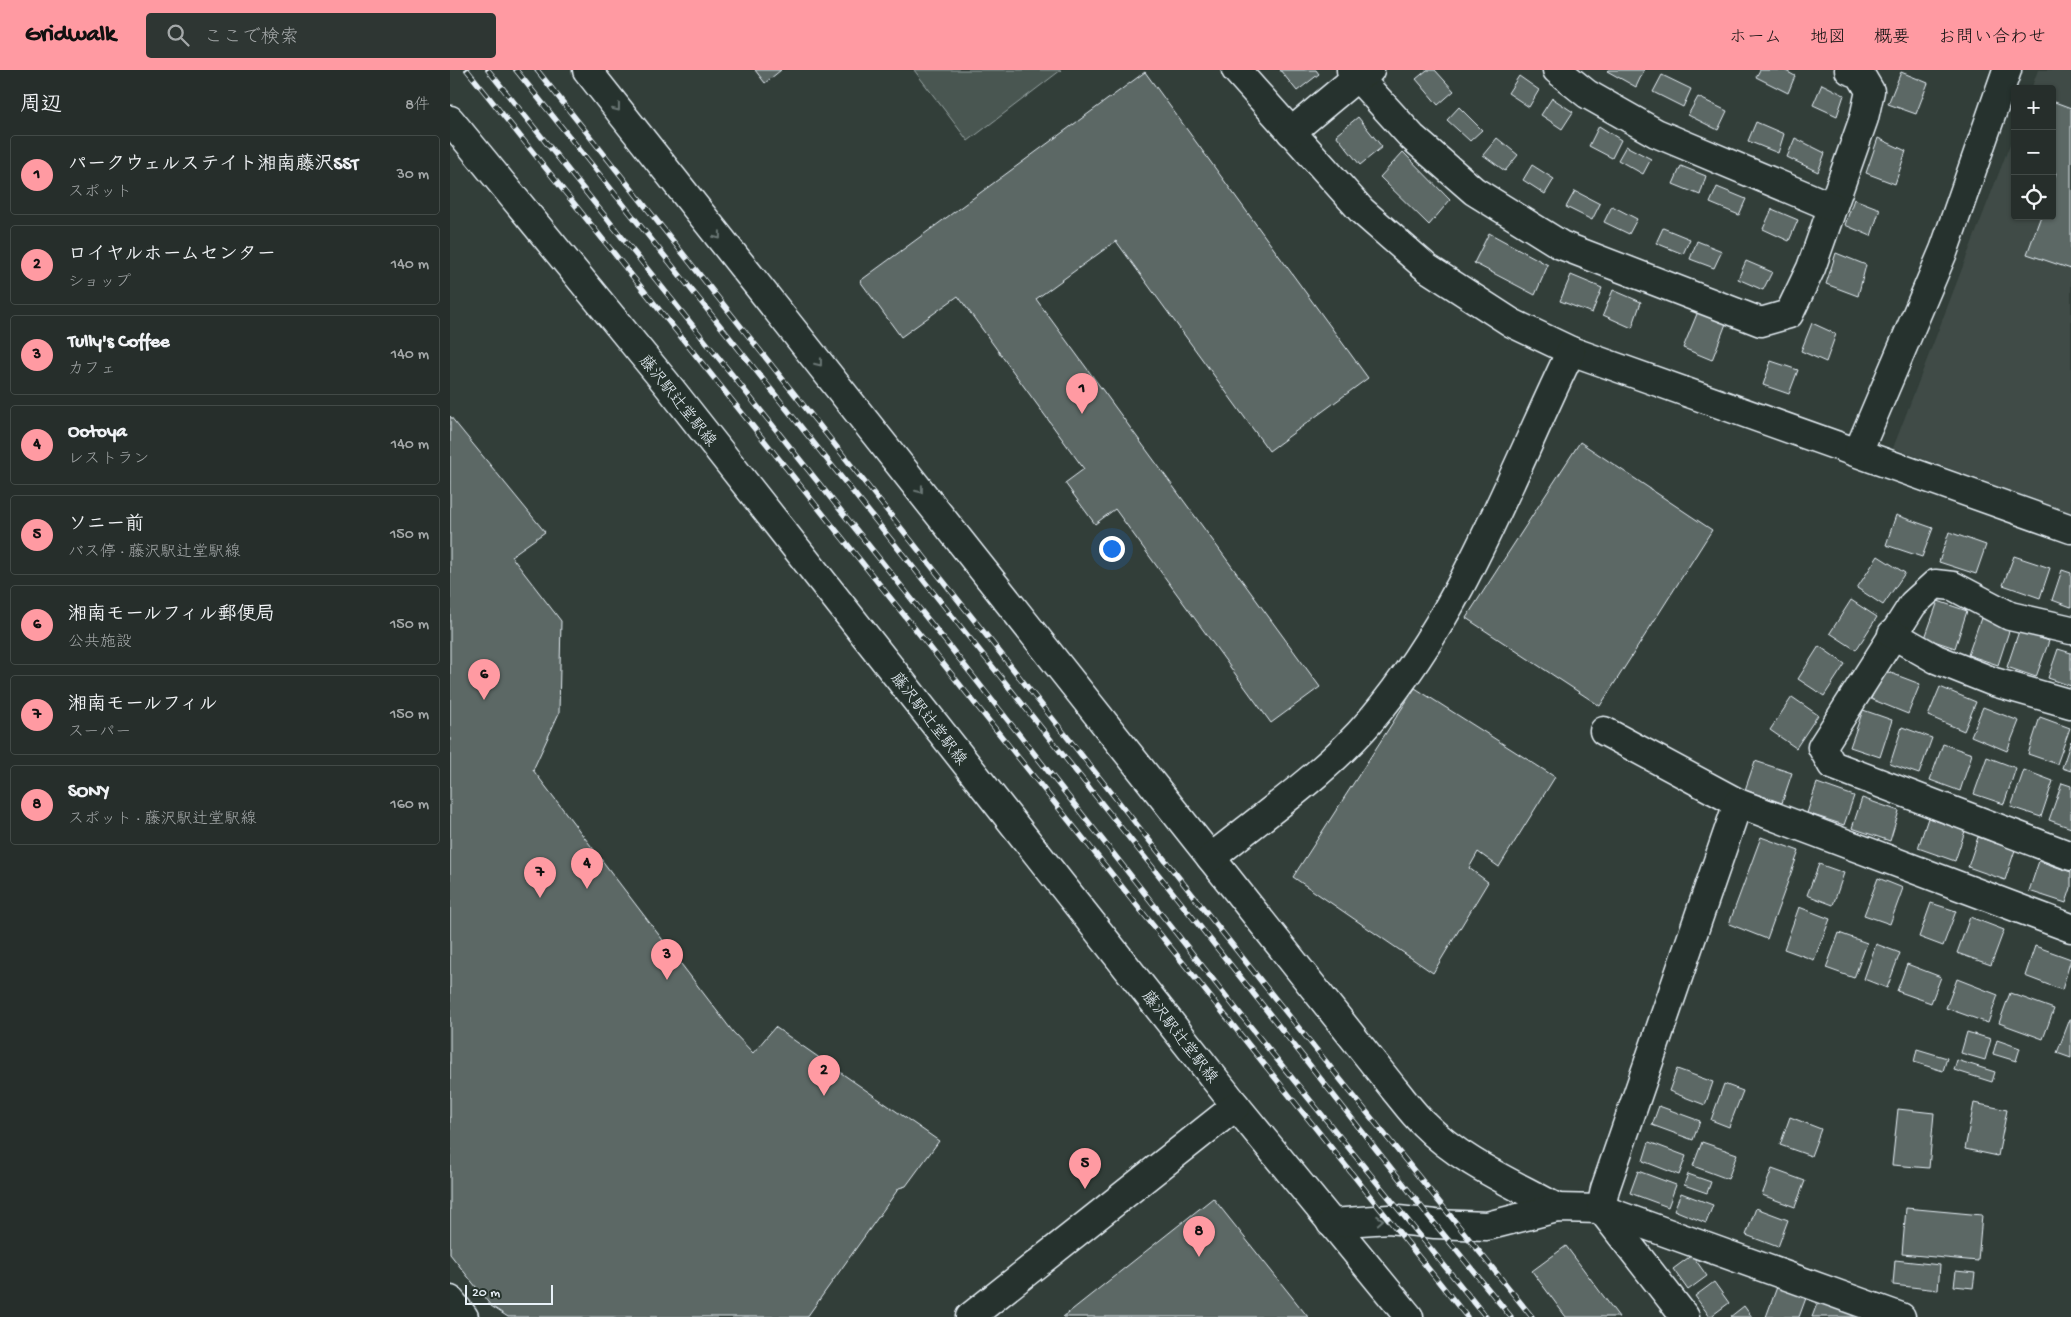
<!DOCTYPE html>
<html lang="ja">
<head>
<meta charset="utf-8">
<style>
  :root { --surface:#262e2b; --page:#2e3633; --text:#f1f3f6; --muted:#a4a8a9; --line:#424a47; --accent:#ff9aa2 }
  body { margin:0; font-family:"Gochi Hand","Klee One",sans-serif; background:var(--page); color:var(--text) }
  .controls { position:absolute; right:15px; top:15px; display:grid; overflow:hidden; border-radius:5px; box-shadow:0 1px 4px #0004 }
  .controls button { width:45px; height:45px; display:grid; place-items:center; padding:0; border:0; border-bottom:1px solid var(--line); background:var(--surface); color:var(--text); font:25px sans-serif }
  .scale { position:absolute; left:15px; bottom:12px; width:88px; box-sizing:border-box; padding-left:5px; border:2px solid #e8f1f8; border-top:0; font-size:14px; line-height:18px; white-space:nowrap; color:#e8f1f8; -webkit-text-stroke:4px #26332d; paint-order:stroke }
  .you { position:absolute; left:661px; top:478px; width:18px; height:18px; margin:-12px; border:4px solid #fff; border-radius:50%; background:#1a73e8; box-shadow:0 0 0 8px #1a73e833 }
  .badge { display:grid; place-items:center; width:32px; height:32px; border-radius:50%; background:var(--accent); color:#111; font-size:16px; font-weight:700 }
  .pin { position:absolute; translate:-50% -41px; filter:drop-shadow(0 1px 2px #0008) }
  .pin::after { content:''; position:absolute; top:26px; width:18px; height:15px; background:inherit; clip-path:polygon(0 0,100% 0,50% 100%) }
  .list { margin:0; padding:0; list-style:none }
  h2 { display:flex; justify-content:space-between; align-items:center; height:65px; margin:0; padding:0 20px; font-size:21px }
  h2 small { font-size:16px; font-weight:400; color:var(--muted) }
  .list li { display:grid; grid-template-columns:32px 1fr auto; gap:15px; align-items:center; box-sizing:border-box; height:80px; margin:0 10px 10px; padding:0 10px; border:1px solid var(--line); border-radius:5px }
  .list b { display:block; font-size:19px; white-space:nowrap }
  .list p { margin:0; font-size:16px; white-space:nowrap; color:var(--muted) }
  .list em { font-size:16px; font-style:normal; color:var(--muted) }
  .icon { flex:none; width:28px; height:28px; fill:none; stroke:currentColor; stroke-width:2; stroke-linecap:round; stroke-linejoin:round }
  .map { position:relative; flex:none; width:1621px; height:1247px; overflow:hidden }
  header { display:flex; align-items:center; gap:30px; box-sizing:border-box; height:70px; padding:0 25px; background:var(--accent); color:#111 }
  header strong { font-size:24px }
  nav { display:flex; gap:28px; margin-inline-start:auto; font-size:18px }
  .search { width:350px; height:45px; background:var(--page); display:flex; align-items:center; gap:12px; box-sizing:border-box; padding:0 18px; border-radius:5px; color:var(--muted); font-size:19px }
  main { display:flex }
  aside { flex:1; background:var(--surface) }
  .map>svg:first-child { display:block }
  .built { fill:#3f4b46 }
  .green { fill:#495651; stroke:#98a4a4 }
  .building { fill:#5c6865; stroke:#e8f1f8 }
  .lines { fill:none; stroke-linecap:round; stroke-linejoin:round }
  .minor-casing { stroke:#e8f1f8; stroke-width:31 }
  .minor { stroke:#26332d; stroke-width:28 }
  .rail-casing { stroke:#e8f1f8; stroke-width:5.5 }
  .rail { stroke:#26332d; stroke-width:4; stroke-dasharray:11; stroke-linecap:butt }
  .oneway { stroke:#6a7674 }
  .labels { text-anchor:middle; stroke-width:5; stroke-linejoin:round; paint-order:stroke }
  .street-label { font-size:16px; fill:#e8f1f8; stroke:#26332d }
</style>
</head>
<body>
<header>
<strong>Gridwalk</strong>
<div class="search"><svg class="icon" aria-label="search" viewBox="0 0 24 24"><circle cx="10" cy="10" r="6"/><path d="M15 15l6 6"/></svg>ここで検索</div>
<nav><a>ホーム</a><a>地図</a><a>概要</a><a>お問い合わせ</a></nav>
</header>
<main>
<aside>
<h2>周辺<small>8件</small></h2>
<ul class="list">
<li><span class="badge">1</span><div><b>パークウェルステイト湘南藤沢SST</b><p>スポット</p></div><em>30 m</em></li>
<li><span class="badge">2</span><div><b>ロイヤルホームセンター</b><p>ショップ</p></div><em>140 m</em></li>
<li><span class="badge">3</span><div><b>Tully's Coffee</b><p>カフェ</p></div><em>140 m</em></li>
<li><span class="badge">4</span><div><b>Ootoya</b><p>レストラン</p></div><em>140 m</em></li>
<li><span class="badge">5</span><div><b>ソニー前</b><p>バス停 · 藤沢駅辻堂駅線</p></div><em>150 m</em></li>
<li><span class="badge">6</span><div><b>湘南モールフィル郵便局</b><p>公共施設</p></div><em>150 m</em></li>
<li><span class="badge">7</span><div><b>湘南モールフィル</b><p>スーパー</p></div><em>150 m</em></li>
<li><span class="badge">8</span><div><b>SONY</b><p>スポット · 藤沢駅辻堂駅線</p></div><em>160 m</em></li>
</ul>
</aside>
<div class="map">
<svg width="1621" height="1247" viewBox="0 0 1621 1247">
  <rect width="100%" height="100%" fill="#323e39"/>
  <filter id="ink" filterUnits="userSpaceOnUse"><feTurbulence type="fractalNoise" baseFrequency=".02" numOctaves="2"/><feDisplacementMap in="SourceGraphic" scale="10" xChannelSelector="R" yChannelSelector="G"/><feConvolveMatrix kernelMatrix="1 2 1 2 8 2 1 2 1" color-interpolation-filters="sRGB"/></filter>
  <g filter="url(#ink)">
    <path class="built" d="M1588,0H1621V443L1443,378L1565,61V146H1602V19H1581Z"/>
    <path class="green" d="M464,0H611L518,71Z"/>
    <g class="building">
      <path d="M305,0H331L315,13Z"/>
      <path d="M830,0H866L869,4L847,21Z"/>
      <path d="M977,0H985L1004,21L988,35L966,9Z"/>
      <path d="M1158,0H1194L1186,17L1157,1Z"/>
      <path d="M1310,0H1334L1345,6L1338,23L1306,7Z"/>
      <path d="M695,2L918,308L819,381L666,171L586,229L870,617L821,653L665,439L645,454L615,413L634,399L508,226L451,267L410,211Z"/>
      <path d="M1451,2L1478,13L1466,44L1438,34Z"/>
      <path d="M1212,5L1241,19L1233,37L1203,22Z"/>
      <path d="M1069,6L1089,20L1079,37L1058,23Z"/>
      <path d="M1372,14L1394,25L1387,46L1363,35Z"/>
      <path d="M1248,27L1277,41L1268,60L1238,45Z"/>
      <path d="M1102,28L1123,42L1112,59L1091,45Z"/>
      <path d="M1602,31L1621,38V199L1577,184L1591,146H1602V115L1606,103L1602,102Z"/>
      <path d="M1009,37L1032,60L1020,71L997,50Z"/>
      <path d="M908,47L932,77L910,95L886,65Z"/>
      <path d="M1306,52L1334,64L1328,83L1298,71Z"/>
      <path d="M1149,56L1171,70L1162,88L1139,76Z"/>
      <path d="M1047,68L1068,85L1055,101L1033,85Z"/>
      <path d="M1345,68L1375,83L1368,102L1337,87Z"/>
      <path d="M1428,68L1456,81L1445,114L1416,103Z"/>
      <path d="M1176,76L1201,89L1193,104L1168,90Z"/>
      <path d="M953,82L1000,130L979,155L930,107Z"/>
      <path d="M1082,95L1104,109L1095,124L1073,110Z"/>
      <path d="M1231,96L1256,106L1250,125L1223,114Z"/>
      <path d="M1267,117L1296,129L1289,145L1260,133Z"/>
      <path d="M1125,121L1150,134L1142,150L1116,137Z"/>
      <path d="M1404,129L1430,139L1421,166L1395,155Z"/>
      <path d="M1162,136L1187,149L1179,164L1154,152Z"/>
      <path d="M1322,139L1348,150L1339,171L1313,159Z"/>
      <path d="M1213,158L1240,169L1233,184L1206,173Z"/>
      <path d="M1039,163L1098,195L1085,225L1024,193Z"/>
      <path d="M1247,171L1272,181L1264,198L1240,189Z"/>
      <path d="M1386,183L1416,195L1408,226L1376,214Z"/>
      <path d="M1296,191L1322,202L1313,220L1288,209Z"/>
      <path d="M1121,205L1152,218L1142,243L1110,231Z"/>
      <path d="M1163,220L1191,232L1182,258L1153,245Z"/>
      <path d="M1249,239L1277,251L1262,290L1233,278Z"/>
      <path d="M1362,253L1386,264L1376,292L1351,281Z"/>
      <path d="M1321,291L1348,300L1339,324L1313,315Z"/>
      <path d="M0,346L95,462L61,486L111,551L109,643L83,700L283,962L303,983L325,957L489,1071L456,1116L449,1118L357,1247H58L41,1236L0,1184Z"/>
      <path d="M1130,372L1262,460L1150,636L1016,548Z"/>
      <path d="M1446,445L1483,458L1472,487L1436,475Z"/>
      <path d="M1499,462L1536,475L1526,504L1489,492Z"/>
      <path d="M1428,486L1455,503L1433,535L1407,518Z"/>
      <path d="M1564,486L1600,498L1590,528L1553,515Z"/>
      <path d="M1612,500L1621,503V537L1602,530Z"/>
      <path d="M1401,530L1427,547L1406,580L1380,563Z"/>
      <path d="M1488,531L1517,541L1505,578L1475,568Z"/>
      <path d="M1531,548L1560,558L1548,595L1518,585Z"/>
      <path d="M1569,561L1599,571L1586,607L1557,597Z"/>
      <path d="M1369,576L1395,594L1374,626L1348,609Z"/>
      <path d="M1608,579L1621,583V616L1598,608Z"/>
      <path d="M1433,600L1470,614L1458,644L1421,629Z"/>
      <path d="M1490,617L1526,632L1514,661L1478,646Z"/>
      <path d="M965,618L1105,707L1049,797L1028,782L1019,798L1038,812L983,903L843,807Z"/>
      <path d="M1342,627L1368,645L1346,678L1320,660Z"/>
      <path d="M1533,637L1569,651L1557,681L1521,666Z"/>
      <path d="M1413,640L1442,650L1430,687L1400,677Z"/>
      <path d="M1590,647L1620,658L1607,694L1578,684Z"/>
      <path d="M1452,657L1482,668L1469,704L1440,694Z"/>
      <path d="M1621,671V701L1612,698Z"/>
      <path d="M1493,674L1522,684L1510,721L1480,710Z"/>
      <path d="M1537,687L1566,698L1554,734L1524,724Z"/>
      <path d="M1305,691L1342,703L1332,733L1295,720Z"/>
      <path d="M1574,700L1603,711L1591,747L1561,737Z"/>
      <path d="M1367,713L1404,726L1394,755L1357,743Z"/>
      <path d="M1612,713L1621,716V758L1599,750Z"/>
      <path d="M1412,728L1449,741L1440,771L1402,758Z"/>
      <path d="M1478,748L1515,761L1505,791L1468,778Z"/>
      <path d="M1311,767L1349,781L1317,869L1279,854Z"/>
      <path d="M1528,767L1565,780L1555,810L1518,797Z"/>
      <path d="M1589,791L1621,802V818L1616,833L1579,821Z"/>
      <path d="M1369,794L1394,803L1383,835L1357,825Z"/>
      <path d="M1428,808L1453,818L1440,854L1414,845Z"/>
      <path d="M1481,833L1506,841L1493,876L1469,867Z"/>
      <path d="M1349,837L1380,849L1364,890L1334,879Z"/>
      <path d="M1520,847L1554,860L1541,895L1507,883Z"/>
      <path d="M1389,863L1417,873L1404,908L1376,898Z"/>
      <path d="M1426,874L1450,883L1437,918L1414,909Z"/>
      <path d="M1585,876L1621,889L1612,920L1575,906Z"/>
      <path d="M1457,894L1491,907L1481,933L1447,921Z"/>
      <path d="M1507,909L1548,925L1538,953L1496,938Z"/>
      <path d="M1560,923L1604,939L1593,969L1549,953Z"/>
      <path d="M1620,949H1621V988L1607,983Z"/>
      <path d="M1517,962L1541,969L1535,990L1511,983Z"/>
      <path d="M1547,970L1570,978L1566,991L1543,984Z"/>
      <path d="M1467,979L1497,988L1493,1001L1464,992Z"/>
      <path d="M1507,990L1545,1002L1542,1012L1504,1000Z"/>
      <path d="M1227,999L1263,1012L1255,1035L1219,1021Z"/>
      <path d="M1274,1014L1293,1021L1279,1057L1261,1050Z"/>
      <path d="M1524,1033L1557,1040L1548,1086L1515,1079Z"/>
      <path d="M1209,1036L1250,1051L1243,1070L1202,1055Z"/>
      <path d="M1448,1039L1484,1043L1479,1098L1442,1095Z"/>
      <path d="M1340,1047L1371,1059L1361,1086L1330,1075Z"/>
      <path d="M1199,1072L1236,1086L1229,1105L1193,1091Z"/>
      <path d="M1252,1072L1287,1084L1278,1109L1243,1096Z"/>
      <path d="M1322,1099L1355,1111L1345,1137L1312,1125Z"/>
      <path d="M1188,1101L1226,1115L1218,1137L1180,1123Z"/>
      <path d="M1238,1104L1261,1112L1257,1123L1234,1115Z"/>
      <path d="M1231,1123L1263,1135L1256,1153L1224,1140Z"/>
      <path d="M763,1128L858,1247H613Z"/>
      <path d="M1306,1138L1338,1150L1328,1177L1296,1165Z"/>
      <path d="M1456,1138L1532,1145L1528,1191L1452,1184Z"/>
      <path d="M1116,1176L1169,1247H1116L1082,1201Z"/>
      <path d="M1242,1185L1257,1206L1238,1220L1223,1199Z"/>
      <path d="M1445,1190L1490,1195L1488,1220L1443,1215Z"/>
      <path d="M1506,1201L1525,1203L1523,1218L1504,1216Z"/>
      <path d="M1264,1212L1279,1233L1260,1247L1245,1226Z"/>
      <path d="M1327,1217L1356,1228L1349,1247H1316Z"/>
      <path d="M1368,1231L1412,1247H1362Z"/>
      <path d="M1294,1236L1302,1247H1280Z"/>
    </g>
    <g class="lines">
      <g class="minor-casing">
        <g id="minor">
          <path d="M137,0L944,1019C954,1031 963,1044 974,1054C1010,1091 1062,1113 1107,1138"/>
          <path d="M786,0L912,141L977,198L1062,253L1121,281L1621,459"/>
          <path d="M901,0L962,67L1024,121L1111,175L1311,252L1339,244L1361,198L1414,48L1420,21L1410,4L1399,0"/>
          <path d="M1107,0L1137,24L1206,63L1382,137"/>
          <path d="M0,50L216,313L786,1036L959,1247"/>
          <path d="M841,62L907,7L920,0"/>
          <path d="M1408,382L1494,180L1557,0"/>
          <path d="M1621,560L1560,546L1503,516L1485,514L1463,534L1372,677L1382,695L1621,786"/>
          <path d="M1442,564L1486,589L1544,612L1621,634"/>
          <path d="M1154,661L1288,733L1621,858"/>
          <path d="M761,788C815,744 876,703 921,650C1013,542 1060,407 1121,281"/>
          <path d="M881,1153L939,1149L985,1154L1037,1156L1107,1138L1151,1139L1451,1247"/>
          <path d="M0,1230L14,1247"/>
          <path d="M520,1247L786,1036"/>
          <path d="M1235,1247L1151,1139L1155,1119L1288,733"/>
        </g>
      </g>
      <use href="#minor" class="minor"/>
      <g class="rail-casing">
        <g id="rail">
          <path d="M17,0L1017,1247"/>
          <path d="M38,0L496,572L787,940L1036,1247"/>
          <path d="M66,0L799,918L985,1154L1061,1247"/>
          <path d="M87,0L815,916L1082,1247"/>
        </g>
      </g>
      <use href="#rail" class="rail"/>
    </g>
    <defs><path id="oneway-chevron" d="M-2-3.5L2.5 0L-2 3.5" fill="none" stroke-width="1.6" stroke-linecap="round" stroke-linejoin="round" transform="scale(1.25)"/></defs>
    <g class="oneway">
      <use href="#oneway-chevron" transform="translate(167 38) rotate(52)"/>
      <use href="#oneway-chevron" transform="translate(268 166) rotate(52)"/>
      <use href="#oneway-chevron" transform="translate(369 293) rotate(52)"/>
      <use href="#oneway-chevron" transform="translate(470 420) rotate(52)"/>
      <use href="#oneway-chevron" transform="translate(930 1150) rotate(-4)"/>
    </g>
  </g>
  <g class="labels">
    <g class="street-label">
      <text transform="translate(229 330) rotate(51)" y="6">藤沢駅辻堂駅線</text>
      <text transform="translate(480 648) rotate(52)" y="6">藤沢駅辻堂駅線</text>
      <text transform="translate(731 966) rotate(52)" y="6">藤沢駅辻堂駅線</text>
    </g>
  </g>
</svg>
<div class="controls">
<button>+</button>
<button>−</button>
<button><svg class="icon" aria-label="locate" viewBox="0 0 24 24"><circle cx="12" cy="12" r="6"/><path d="M12 2v4M12 18v4M2 12h4M18 12h4"/></svg></button>
</div>
<div class="scale">20 m</div>
<div class="you"></div>
<div class="pin badge" style="left:632px;top:344px">1</div>
<div class="pin badge" style="left:374px;top:1026px">2</div>
<div class="pin badge" style="left:217px;top:910px">3</div>
<div class="pin badge" style="left:137px;top:819px">4</div>
<div class="pin badge" style="left:635px;top:1119px">5</div>
<div class="pin badge" style="left:34px;top:630px">6</div>
<div class="pin badge" style="left:90px;top:828px">7</div>
<div class="pin badge" style="left:749px;top:1187px">8</div>
</div>
</main>
</body>
</html>
